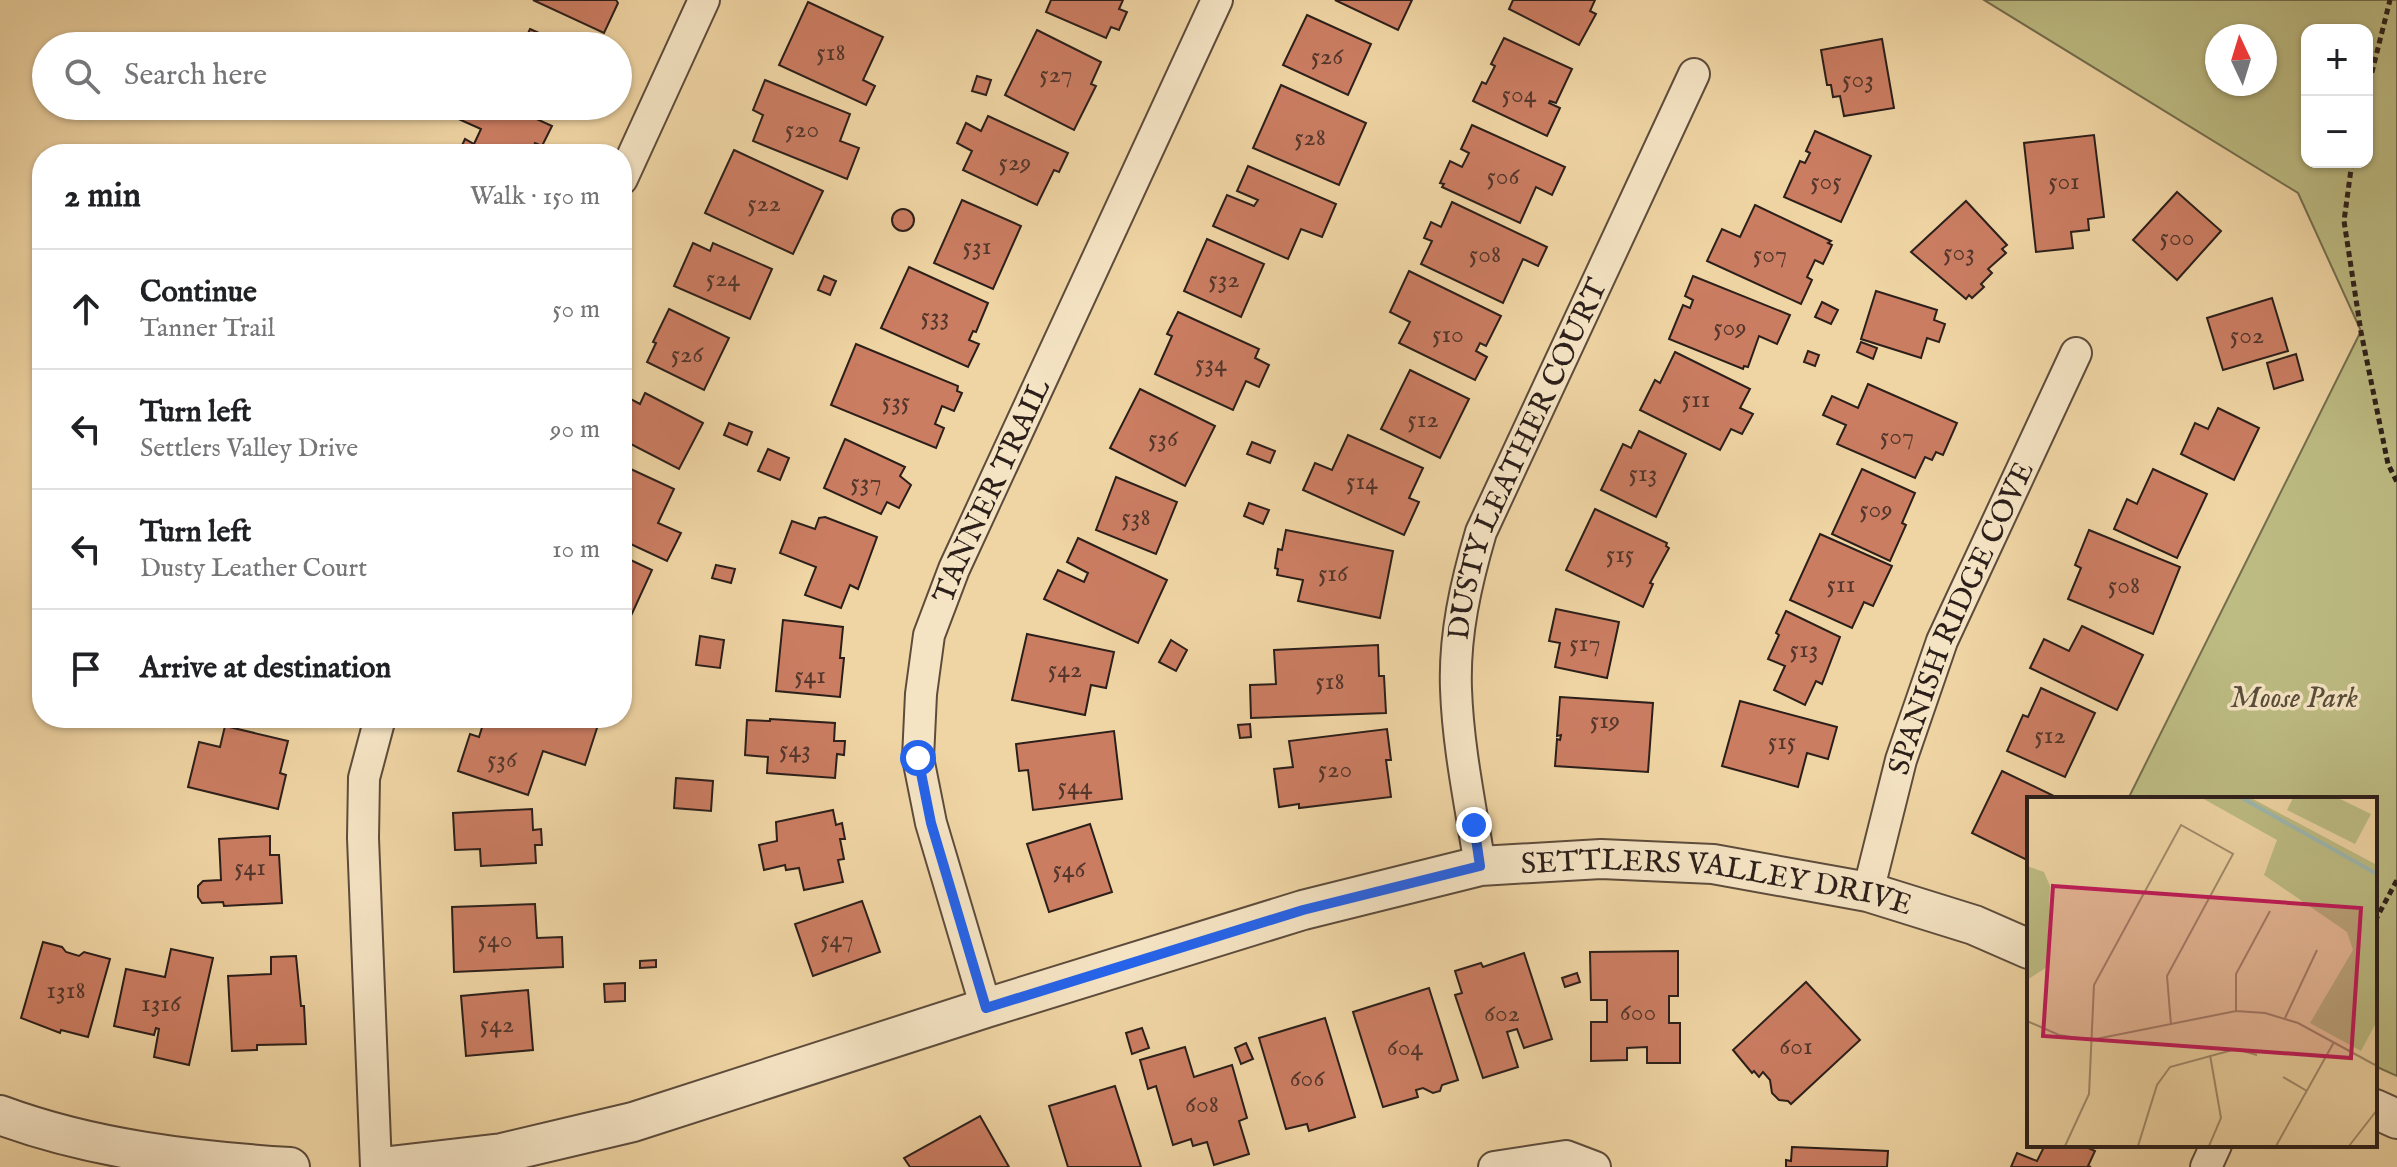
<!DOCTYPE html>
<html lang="en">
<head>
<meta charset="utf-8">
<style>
  :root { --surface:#fff; --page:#f2f2f2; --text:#202124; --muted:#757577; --line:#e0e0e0 }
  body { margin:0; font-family:"IM FELL English",serif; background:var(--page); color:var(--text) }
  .controls { position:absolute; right:24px; top:24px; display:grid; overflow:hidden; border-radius:16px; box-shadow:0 2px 6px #0004 }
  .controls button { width:72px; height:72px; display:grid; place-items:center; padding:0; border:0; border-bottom:2px solid var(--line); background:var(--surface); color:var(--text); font:40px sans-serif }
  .compass { position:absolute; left:2205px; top:24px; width:72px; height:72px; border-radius:50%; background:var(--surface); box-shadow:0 2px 6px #0004; rotate:356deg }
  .stop { position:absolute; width:24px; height:24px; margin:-18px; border:6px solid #2563eb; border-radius:50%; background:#fff }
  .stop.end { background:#2563eb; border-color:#fff; box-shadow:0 2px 8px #0008 }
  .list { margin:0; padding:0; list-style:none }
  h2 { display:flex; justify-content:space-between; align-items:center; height:104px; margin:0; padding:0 32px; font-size:34px }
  h2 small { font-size:26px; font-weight:400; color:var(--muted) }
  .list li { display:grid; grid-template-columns:52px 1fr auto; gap:24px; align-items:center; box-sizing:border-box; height:120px; padding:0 32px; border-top:2px solid var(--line) }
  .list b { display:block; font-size:30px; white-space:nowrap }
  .list p { margin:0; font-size:26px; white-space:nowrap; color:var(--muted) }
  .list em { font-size:26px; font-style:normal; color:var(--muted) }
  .icon { flex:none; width:44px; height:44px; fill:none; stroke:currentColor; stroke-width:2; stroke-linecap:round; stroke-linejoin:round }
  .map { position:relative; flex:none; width:2397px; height:1167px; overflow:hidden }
  .search { position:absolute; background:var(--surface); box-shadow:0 2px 6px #0004; left:32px; top:32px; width:600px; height:88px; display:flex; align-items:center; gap:20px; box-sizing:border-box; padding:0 28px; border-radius:44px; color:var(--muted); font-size:30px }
  .panel { position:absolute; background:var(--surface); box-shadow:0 2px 6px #0004; left:32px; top:144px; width:600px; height:584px; border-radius:32px }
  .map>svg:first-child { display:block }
  .green { fill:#bdbc83; stroke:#746e4e; stroke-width:2; fill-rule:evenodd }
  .building { fill:#cb7d62; stroke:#2c1f1a; stroke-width:2 }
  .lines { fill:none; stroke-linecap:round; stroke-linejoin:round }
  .minor-casing { stroke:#5d4c3c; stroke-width:34 }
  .tertiary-casing { stroke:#5d4c3c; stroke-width:42 }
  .path { stroke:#2c1f1a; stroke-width:5; stroke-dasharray:6 4; stroke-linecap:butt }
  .minor { stroke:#f5e4c4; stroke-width:30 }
  .tertiary { stroke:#f5e4c4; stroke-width:38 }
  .route { stroke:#2563eb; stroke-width:10 }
  .labels { text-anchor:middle; stroke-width:7; stroke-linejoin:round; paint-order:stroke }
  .number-label { font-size:26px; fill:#54362c }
  .street-label { font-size:30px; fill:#2c1f1a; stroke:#f5e4c4 }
  .park-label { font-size:30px; font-style:italic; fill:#584e3a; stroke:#f5e4c4 }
  .inset-river { fill:none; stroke:#9db7af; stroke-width:4 }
  .inset-road { fill:none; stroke:#a28c6d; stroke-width:2 }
  .view { fill:#c2185b; fill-opacity:0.15; stroke:#c2185b; stroke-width:4 }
  .inset-edge { fill:none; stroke:#2c1f1a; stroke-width:4 }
</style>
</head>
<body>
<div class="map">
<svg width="2397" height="1167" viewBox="0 0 2397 1167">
  <rect width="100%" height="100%" fill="#f0d5a4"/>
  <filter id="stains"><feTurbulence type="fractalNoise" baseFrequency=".0025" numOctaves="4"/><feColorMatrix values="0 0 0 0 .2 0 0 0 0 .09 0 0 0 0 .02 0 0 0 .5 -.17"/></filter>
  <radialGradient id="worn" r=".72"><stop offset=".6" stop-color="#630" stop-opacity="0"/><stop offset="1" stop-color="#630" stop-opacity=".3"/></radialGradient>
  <path class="green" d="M1984,0H2397V1076L2375,1066V799H2128L2361,331L2298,193ZM2367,30V162H2307V30ZM2217,36H2265V84H2217Z"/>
  <g class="building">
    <path d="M533,0H616L618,3L604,33Z"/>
    <path d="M1051,0H1123L1119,9L1127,12L1119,30L1111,27L1106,38L1046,12Z"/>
    <path d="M1335,0H1412L1398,30Z"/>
    <path d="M1513,0H1595L1590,11L1596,14L1579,45L1509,9Z"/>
    <path d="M808,2L883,37L863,80L875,86L866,105L779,65Z"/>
    <path d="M1307,15L1371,44L1348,95L1283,65Z"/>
    <path d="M530,29L568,46H522Z"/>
    <path d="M1037,30L1101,62L1091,84L1096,86L1074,130L1005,95Z"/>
    <path d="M1504,38L1572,69L1556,103L1550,101L1549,103L1560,108L1547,136L1473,101L1482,82L1486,84L1495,66L1491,64Z"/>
    <path d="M1882,39L1894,108L1844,116L1840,96L1833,97L1831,85H1827L1821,50Z"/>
    <path d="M977,76L991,80L986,95L972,91Z"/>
    <path d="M765,80L850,114L840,141L859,148L847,179L753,141L763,115L753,110Z"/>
    <path d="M1281,85L1366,123L1339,185L1253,148Z"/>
    <path d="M460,106H508L552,126L542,146L535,143L530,154H458L465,139L474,144L481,129L454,117Z"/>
    <path d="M988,116L1068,153L1059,172L1054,170L1037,205L963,170L972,151L957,143L966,123L981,131Z"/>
    <path d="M1472,125L1565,167L1552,195L1536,187L1520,223L1442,187L1444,184L1440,183L1450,161L1462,167L1469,153L1461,149Z"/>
    <path d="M1815,131L1871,156L1841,222L1784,197L1800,161L1805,163L1810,153L1806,151Z"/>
    <path d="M2094,135L2104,217L2088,219L2089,230L2071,232L2073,248L2036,252L2024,143Z"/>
    <path d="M734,150L823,191L793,254L705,213Z"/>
    <path d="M1248,166L1336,204L1322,237L1301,229L1288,259L1213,226L1227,195L1254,206L1258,200L1237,191Z"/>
    <path d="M2177,192L2221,231L2177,280L2133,240Z"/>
    <path d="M962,200L1021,226L993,289L934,263Z"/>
    <path d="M1966,201L2007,245L2002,249L2006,253L1988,269L1992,273L1981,284L1984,287L1972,298L1969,295L1966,299L1911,252Z"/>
    <path d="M1452,202L1547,247L1538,266L1523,259L1503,303L1421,264L1432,241L1424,238L1431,222L1441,227Z"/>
    <path d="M1755,205L1831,241L1828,243L1832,245L1823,264L1815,260L1807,277L1812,280L1801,304L1707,261L1722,229L1740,237Z"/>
    <circle cx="903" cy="220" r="11"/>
    <path d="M1207,239L1264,264L1241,317L1184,291Z"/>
    <path d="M693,243L710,251L713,243L772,269L750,319L674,286Z"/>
    <path d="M909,267L988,303L976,332L973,331L969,340L979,344L968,367L881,328Z"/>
    <path d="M1409,271L1501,316L1486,346L1480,343L1476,351L1487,357L1475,380L1399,343L1410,322L1390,312Z"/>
    <path d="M824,276L836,281L830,295L818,290Z"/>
    <path d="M1693,276L1790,315L1777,344L1759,336L1748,367L1744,366L1743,369L1669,339L1683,305L1690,308L1693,300L1685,296Z"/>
    <path d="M1876,291L1937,310L1934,320L1945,324L1939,342L1927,338L1921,358L1861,339Z"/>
    <path d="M2272,298L2288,351L2223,370L2207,318Z"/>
    <path d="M1822,302L1838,310L1831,324L1815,317Z"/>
    <path d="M669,309L729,338L704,390L647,362L656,343L653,342Z"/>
    <path d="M1178,312L1259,349L1255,358L1269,365L1259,387L1246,381L1233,410L1155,374L1172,336L1167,334Z"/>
    <path d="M1861,342L1877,348L1873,359L1857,352Z"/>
    <path d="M856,344L958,386L957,391L962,393L954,411L942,406L935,424L944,428L936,448L831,405Z"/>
    <path d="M1808,351L1819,355L1815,366L1804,362Z"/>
    <path d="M1675,352L1750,389L1740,408L1753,414L1742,434L1731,429L1720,450L1640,410L1655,380L1660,383Z"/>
    <path d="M2296,354L2303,380L2274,389L2267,363Z"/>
    <path d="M1410,370L1469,399L1440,458L1381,429Z"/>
    <path d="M1868,384L1957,423L1943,455L1936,452L1932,460L1925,457L1915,478L1837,444L1846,425L1823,415L1832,396L1858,408Z"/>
    <path d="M1140,389L1215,426L1185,486L1110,448Z"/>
    <path d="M645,393L703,423L679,469L623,440L628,431L622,428V406L627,397L640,404Z"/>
    <path d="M2218,408L2259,428L2234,480L2181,454L2195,423L2208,429Z"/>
    <path d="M729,423L752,432L747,445L724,435Z"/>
    <path d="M1639,431L1686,454L1656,517L1601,490L1623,444L1631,448Z"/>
    <path d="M1348,435L1423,468L1409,498L1419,502L1404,535L1303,490L1315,463L1332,470Z"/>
    <path d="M845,439L905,467L900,476L911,485L899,508L887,502L881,514L824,488Z"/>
    <path d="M1252,442L1275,451L1270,463L1247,454Z"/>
    <path d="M768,449L789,458L780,480L758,471Z"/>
    <path d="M622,465L674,489L658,523L681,533L667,561L622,540Z"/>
    <path d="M1862,469L1915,493L1902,523L1906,525L1890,561L1832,534Z"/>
    <path d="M2153,469L2207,494L2177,558L2114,529L2127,499L2137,504Z"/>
    <path d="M1116,477L1177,502L1156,554L1096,530Z"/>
    <path d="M1249,503L1269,510L1263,524L1244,516Z"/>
    <path d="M1595,509L1667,543L1666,546L1669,548L1650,583L1653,584L1643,607L1566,570Z"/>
    <path d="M825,517L877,537L858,589L850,585L841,608L805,595L816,567L780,553L792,521L815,529L819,518Z"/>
    <path d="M1286,530L1393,551L1380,618L1298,601L1303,580L1277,575L1278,569L1275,568L1278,549L1282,550Z"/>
    <path d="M2089,530L2180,567L2153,634L2068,599L2081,568L2075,565Z"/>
    <path d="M1820,534L1892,566L1873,606L1864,602L1852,628L1790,600Z"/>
    <path d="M1078,538L1167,580L1138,643L1044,599L1058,570L1084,582L1088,573L1067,562Z"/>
    <path d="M622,556L652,570L630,618L622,614Z"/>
    <path d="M716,565L735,569L731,583L712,578Z"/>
    <path d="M1556,609L1619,622L1607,678L1555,667L1560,643L1549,641Z"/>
    <path d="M1786,611L1840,637L1822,684L1816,681L1805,705L1774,690L1785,666L1768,659L1779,635L1776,633Z"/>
    <path d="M783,620L843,627L840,658H844L840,697L776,691Z"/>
    <path d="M2082,626L2143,655L2117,710L2030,668L2044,639L2069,651Z"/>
    <path d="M1027,634L1114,652L1106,688L1091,685L1085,715L1012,700Z"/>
    <path d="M700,636L724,640L720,668L696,665Z"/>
    <path d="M1171,640L1187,650L1176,671L1159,662Z"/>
    <path d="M1378,645L1379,676H1384L1386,713L1251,718L1250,685L1276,684L1274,650Z"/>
    <path d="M2041,688L2095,713L2065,777L2007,751L2023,715L2028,717Z"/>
    <path d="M1560,697L1653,703L1648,772L1555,766L1557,739L1560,740L1561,735L1557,736Z"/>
    <path d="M1740,701L1837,727L1828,759L1807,753L1798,787L1722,766Z"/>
    <path d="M485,718H577L598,725L585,765L543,751L528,795L458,771L470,734L479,737Z"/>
    <path d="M770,719L835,723L834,741H845L844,755L837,754L835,778L767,773L768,757L745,755L747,720L770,721Z"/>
    <path d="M1250,724L1251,737L1240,738L1238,725Z"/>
    <path d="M225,726L288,741L280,773L286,775L278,809L188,787L199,742L220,747Z"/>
    <path d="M1387,729L1391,760H1386L1391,797L1299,808V804L1279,807L1274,769L1293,767L1289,741Z"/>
    <path d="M1114,731L1122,799L1033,810L1028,770L1019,771L1016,744Z"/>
    <path d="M2002,771L2060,799H2029V861L1972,833Z"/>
    <path d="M676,778L713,781L711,811L674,808Z"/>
    <path d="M532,809L533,830L541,829L542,845H535L536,863L481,866L480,849L455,850L453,813Z"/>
    <path d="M833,810L836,825L842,823L845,839H840L844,859L838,860L843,882L804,890L799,868L786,870L785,865L764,870L759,845L777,841L776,822Z"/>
    <path d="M1090,824L1112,892L1049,912L1027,844Z"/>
    <path d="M270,836V855H279L282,903L224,906L223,902L202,903L198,897V886L203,881L221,880L219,839Z"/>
    <path d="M862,901L880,952L813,976L795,924Z"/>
    <path d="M535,904L537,938L562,937L563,967L454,972L452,907Z"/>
    <path d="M43,942L62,947L66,952L79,956L84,952L110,959L88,1037L61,1030L60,1033L21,1018Z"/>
    <path d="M171,949L213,958L189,1065L154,1057L159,1029L156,1028L154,1035L114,1026L126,969L165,977Z"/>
    <path d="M1678,951V996H1669V1023H1680V1063H1647V1047L1627,1048V1060L1591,1061V1022H1607V1000H1591L1590,952Z"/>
    <path d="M1524,953L1552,1039L1524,1048L1517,1029L1507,1032L1518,1067L1483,1078L1455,995L1462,993L1455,971L1481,963L1483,967Z"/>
    <path d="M296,956L301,1006H304L306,1044L257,1045V1050L232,1051L228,976L271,974V957Z"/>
    <path d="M656,960V967L640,968V961Z"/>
    <path d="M1577,973L1580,982L1565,987L1562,978Z"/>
    <path d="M1806,982L1860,1040L1791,1104L1788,1101L1779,1100L1772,1093L1770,1080L1763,1072L1759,1077L1754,1071L1752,1073L1733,1050Z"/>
    <path d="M625,983V1001L605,1002L604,984Z"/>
    <path d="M1429,988L1458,1080L1442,1085L1440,1091L1433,1093L1423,1088L1416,1090L1418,1097L1383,1107L1353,1012Z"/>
    <path d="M528,990L533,1050L466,1056L461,996Z"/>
    <path d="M1325,1018L1355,1117L1309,1131L1307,1124L1286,1129L1259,1038Z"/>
    <path d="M1142,1028L1149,1048L1132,1054L1126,1033Z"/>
    <path d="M1246,1043L1253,1059L1241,1064L1235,1048Z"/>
    <path d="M1185,1047L1194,1077L1232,1065L1247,1118L1239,1121L1249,1154L1214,1165L1207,1142L1193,1146L1191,1139L1173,1145L1156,1086L1148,1089L1140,1060Z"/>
    <path d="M1115,1086L1141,1167H1068L1049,1106Z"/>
    <path d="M980,1116L1009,1167H910L904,1158Z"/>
    <path d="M2045,1145H2082L2095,1151L2088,1166L2091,1167H2011L2017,1153L2037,1161Z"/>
    <path d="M1792,1147L1888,1151L1887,1167H1786V1160L1791,1161Z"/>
  </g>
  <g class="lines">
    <g class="minor-casing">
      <g id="minor">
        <path d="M622,179L704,0"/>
        <path id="s1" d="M1480,866C1471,808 1458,748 1456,689C1454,635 1466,583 1481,532L1694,74"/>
        <path id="s2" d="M1868,892L1901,760L1942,641L2076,353"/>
        <path id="s3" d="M986,1008L931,823L918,758L921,694L929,635L954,569L1217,0"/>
        <path d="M376,1167L363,838L364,778L380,718"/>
        <path d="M1494,1167L1566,1156L1595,1167"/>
        <path d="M2206,1167L2216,1145"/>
      </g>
    </g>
    <g class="tertiary-casing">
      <g id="tertiary">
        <path d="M2375,1109L2397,1119"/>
        <path d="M0,1115C92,1149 193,1161 290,1167"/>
        <path id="s4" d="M381,1167L502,1153L633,1122L986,1008L1303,910L1480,866L1601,859L1713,864L1868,892L1974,925L2029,949"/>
      </g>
    </g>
    <g class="path">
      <path d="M2367,92L2390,0"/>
      <path d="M2352,162L2344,221L2361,332L2388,464L2397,482"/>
      <path d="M2375,921L2397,880"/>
    </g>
    <use href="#minor" class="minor"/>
    <use href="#tertiary" class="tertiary"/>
  </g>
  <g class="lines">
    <path class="route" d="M918,758L931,823L986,1008L1303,910L1480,866L1474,825"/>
  </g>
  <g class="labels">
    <g class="number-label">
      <text x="831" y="60">518</text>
      <text x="1327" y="64">526</text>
      <text x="1056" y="82">527</text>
      <text x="1858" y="87">503</text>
      <text x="1519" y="102">504</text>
      <text x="802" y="137">520</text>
      <text x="1310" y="145">528</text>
      <text x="1015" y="170">529</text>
      <text x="1503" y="184">506</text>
      <text x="1826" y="189">505</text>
      <text x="2064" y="189">501</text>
      <text x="764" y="211">522</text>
      <text x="2177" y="245">500</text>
      <text x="977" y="254">531</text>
      <text x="1959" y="260">503</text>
      <text x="1485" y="262">508</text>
      <text x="1770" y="262">507</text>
      <text x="723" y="286">524</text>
      <text x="1224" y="287">532</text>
      <text x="935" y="324">533</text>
      <text x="1730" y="335">509</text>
      <text x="1448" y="342">510</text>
      <text x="2247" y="343">502</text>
      <text x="687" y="362">526</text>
      <text x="1211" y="371">534</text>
      <text x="1696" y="407">511</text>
      <text x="896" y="409">535</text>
      <text x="1423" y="427">512</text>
      <text x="1897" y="444">507</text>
      <text x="1163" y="446">536</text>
      <text x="1643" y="481">513</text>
      <text x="1362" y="489">514</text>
      <text x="866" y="490">537</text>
      <text x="1876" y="517">509</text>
      <text x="1136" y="525">538</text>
      <text x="1620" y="562">515</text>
      <text x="1333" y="581">516</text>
      <text x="1841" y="592">511</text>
      <text x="2124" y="593">508</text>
      <text x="1585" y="651">517</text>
      <text x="1804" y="657">513</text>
      <text x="1065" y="677">542</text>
      <text x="810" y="683">541</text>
      <text x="1330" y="689">518</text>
      <text x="1605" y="728">519</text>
      <text x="2050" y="743">512</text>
      <text x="1782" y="749">515</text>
      <text x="795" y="757">543</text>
      <text x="502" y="767">536</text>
      <text x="1335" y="777">520</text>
      <text x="1075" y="794">544</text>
      <text x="250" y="875">541</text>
      <text x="1069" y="877">546</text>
      <text x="495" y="947">540</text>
      <text x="837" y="947">547</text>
      <text x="66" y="998">1318</text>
      <text x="161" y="1011">1316</text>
      <text x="1638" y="1020">600</text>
      <text x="1502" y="1021">602</text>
      <text x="497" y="1032">542</text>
      <text x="1796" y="1054">601</text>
      <text x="1405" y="1055">604</text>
      <text x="1307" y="1086">606</text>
      <text x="1202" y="1112">608</text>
    </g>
    <g class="street-label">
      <text dy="10" stroke="none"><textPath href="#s1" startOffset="422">DUSTY LEATHER COURT</textPath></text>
      <text dy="10" stroke="none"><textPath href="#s3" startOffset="540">TANNER TRAIL</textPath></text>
      <text dy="10" stroke="none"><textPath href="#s2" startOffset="290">SPANISH RIDGE COVE</textPath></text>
      <text dy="10" stroke="none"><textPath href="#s4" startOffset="1380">SETTLERS VALLEY DRIVE</textPath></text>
    </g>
    <g class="park-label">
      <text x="2294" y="707">Moose Park</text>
    </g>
  </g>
  <g transform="translate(2027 797)">
    <rect width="350" height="350" fill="#f0d5a4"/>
    <path d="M175,1H224L350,68V224L334,254L283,226L326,153L320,135L237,78L250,43ZM266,1H311L344,17L328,47L260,13ZM0,69L17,75L23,89L20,170L0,183Z" fill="#bdbc83"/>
    <path class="inset-river" d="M215,1L350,77"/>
    <path class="inset-road" d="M209,214V177L243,114M258,221L290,153M0,224L32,238L64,243L209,214L238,216L271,226L350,269M256,280L280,294M38,349L62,297L67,188L154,28L206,57L140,179L144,228M111,349L130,288L143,270L209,252L230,258M182,349L194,321L183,258M249,349L307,245M322,349L350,313"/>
    <path class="view" d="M26,89L334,111L324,261L16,239Z"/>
    <rect width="350" height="350" class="inset-edge"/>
  </g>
  <rect width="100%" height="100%" filter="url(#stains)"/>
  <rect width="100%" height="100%" fill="url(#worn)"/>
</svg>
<div class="controls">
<button>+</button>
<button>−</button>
</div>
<svg class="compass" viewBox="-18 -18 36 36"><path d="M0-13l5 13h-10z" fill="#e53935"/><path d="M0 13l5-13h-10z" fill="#757577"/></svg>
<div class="stop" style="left:918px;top:758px"></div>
<div class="stop end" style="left:1474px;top:825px"></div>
<div class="search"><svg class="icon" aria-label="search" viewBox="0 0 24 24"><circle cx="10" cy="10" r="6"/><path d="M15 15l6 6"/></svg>Search here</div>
<section class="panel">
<h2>2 min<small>Walk · 150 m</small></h2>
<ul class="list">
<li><svg class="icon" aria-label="ahead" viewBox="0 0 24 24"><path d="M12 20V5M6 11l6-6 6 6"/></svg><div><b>Continue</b><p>Tanner Trail</p></div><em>50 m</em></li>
<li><svg class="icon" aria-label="left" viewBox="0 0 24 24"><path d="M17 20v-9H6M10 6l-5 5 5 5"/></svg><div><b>Turn left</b><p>Settlers Valley Drive</p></div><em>90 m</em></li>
<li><svg class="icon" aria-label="left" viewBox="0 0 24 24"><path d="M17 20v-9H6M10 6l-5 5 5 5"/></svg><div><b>Turn left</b><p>Dusty Leather Court</p></div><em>10 m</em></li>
<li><svg class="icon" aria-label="arrive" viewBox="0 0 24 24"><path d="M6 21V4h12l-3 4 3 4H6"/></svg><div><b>Arrive at destination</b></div></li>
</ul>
</section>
</div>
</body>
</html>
